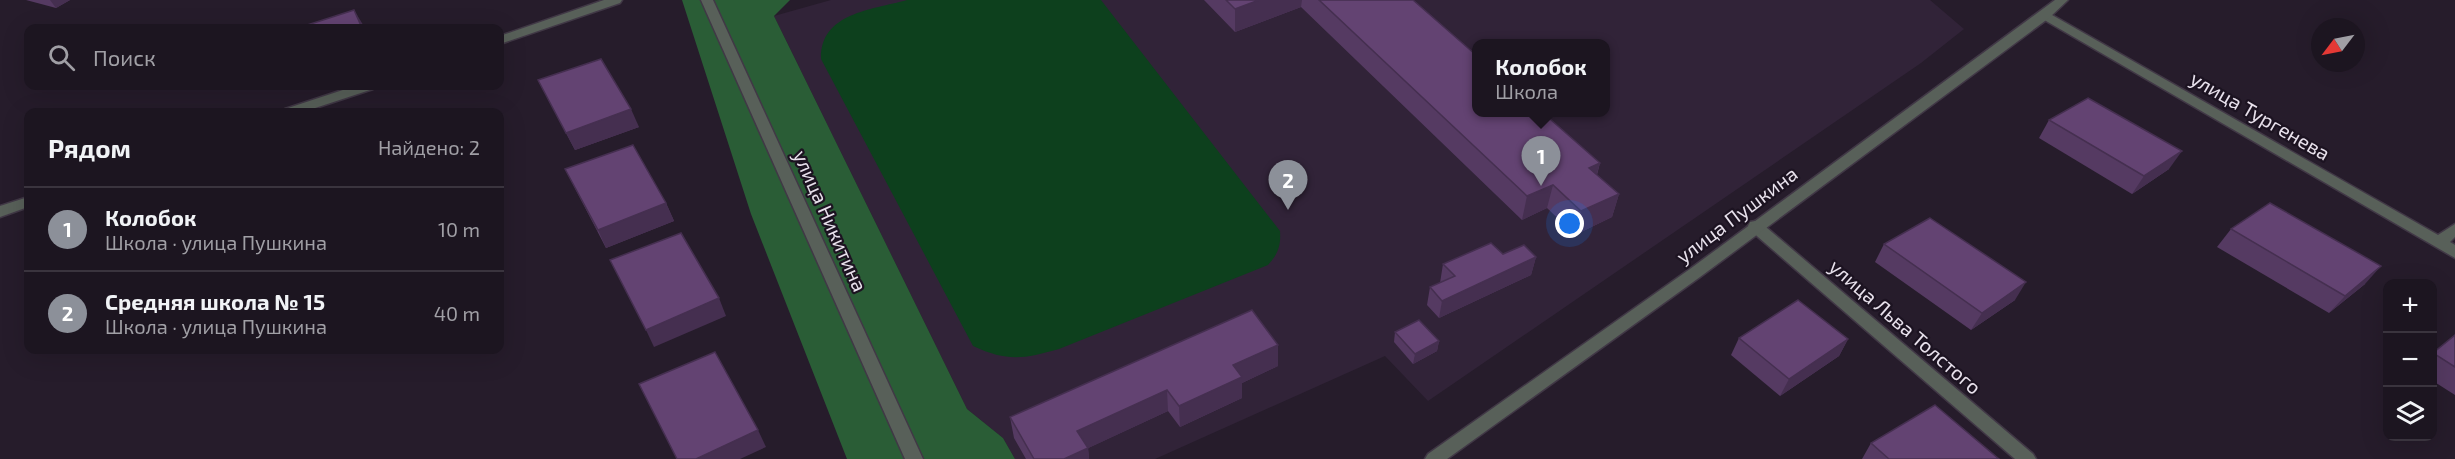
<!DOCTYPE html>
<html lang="ru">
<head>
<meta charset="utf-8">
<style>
  :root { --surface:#1c1520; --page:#251e29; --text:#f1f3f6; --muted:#a09fa5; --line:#3a343e; --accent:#8c9099 }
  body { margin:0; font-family:"Exo 2",sans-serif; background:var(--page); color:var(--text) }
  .controls { position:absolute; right:18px; bottom:18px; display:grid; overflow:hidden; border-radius:12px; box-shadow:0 6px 24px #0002 }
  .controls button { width:54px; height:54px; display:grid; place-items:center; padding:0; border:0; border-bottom:2px solid var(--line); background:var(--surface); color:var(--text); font:30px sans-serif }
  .compass { position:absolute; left:2311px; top:18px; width:54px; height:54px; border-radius:50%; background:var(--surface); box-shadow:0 6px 24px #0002; rotate:238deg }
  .you { position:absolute; left:1570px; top:224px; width:21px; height:21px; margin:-15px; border:4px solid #fff; border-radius:50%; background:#1a73e8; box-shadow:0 0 0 9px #1a73e833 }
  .badge { display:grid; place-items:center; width:39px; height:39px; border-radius:50%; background:var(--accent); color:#fff; font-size:20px; font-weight:700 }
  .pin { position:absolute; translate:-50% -50px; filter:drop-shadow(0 2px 3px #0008) }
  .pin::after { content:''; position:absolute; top:32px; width:21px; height:18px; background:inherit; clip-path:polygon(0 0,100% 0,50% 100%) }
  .popup { position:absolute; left:1472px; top:39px; width:138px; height:78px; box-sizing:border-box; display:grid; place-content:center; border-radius:12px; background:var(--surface); filter:drop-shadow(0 2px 4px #0005); font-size:20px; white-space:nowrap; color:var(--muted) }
  .popup b { font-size:22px; color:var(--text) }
  .popup::after { content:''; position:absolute; left:50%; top:100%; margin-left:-12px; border:12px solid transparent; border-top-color:var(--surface) }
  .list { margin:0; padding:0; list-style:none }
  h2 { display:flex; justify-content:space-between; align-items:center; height:78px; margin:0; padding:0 24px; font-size:26px }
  h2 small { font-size:20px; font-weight:400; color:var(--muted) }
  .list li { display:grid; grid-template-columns:39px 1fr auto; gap:18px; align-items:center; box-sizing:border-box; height:84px; padding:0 24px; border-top:2px solid var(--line) }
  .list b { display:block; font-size:22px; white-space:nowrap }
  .list p { margin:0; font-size:20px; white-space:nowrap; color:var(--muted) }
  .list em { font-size:20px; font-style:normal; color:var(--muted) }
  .icon { flex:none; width:33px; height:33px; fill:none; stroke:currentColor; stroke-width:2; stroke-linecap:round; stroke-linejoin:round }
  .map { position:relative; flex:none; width:2455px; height:459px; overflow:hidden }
  .search { position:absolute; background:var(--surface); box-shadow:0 6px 24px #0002; left:24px; top:24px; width:480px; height:66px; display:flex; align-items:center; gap:15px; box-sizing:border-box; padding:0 21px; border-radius:12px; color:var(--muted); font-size:22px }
  .panel { position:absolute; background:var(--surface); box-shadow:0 6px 24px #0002; left:24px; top:108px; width:480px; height:246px; border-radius:12px }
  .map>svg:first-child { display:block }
  .built { fill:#312338; fill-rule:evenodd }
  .green { fill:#0d401d }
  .forest { fill:#2a5d36 }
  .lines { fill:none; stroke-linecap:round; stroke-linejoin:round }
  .minor-casing { stroke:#413846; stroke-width:3 }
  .tertiary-casing { stroke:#413846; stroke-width:3 }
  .minor { fill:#586059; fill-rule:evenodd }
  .tertiary { fill:#586059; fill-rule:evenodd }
  .wall { fill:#553a62 }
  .shaded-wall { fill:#452f50 }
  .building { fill:#634372; stroke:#452f50; stroke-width:1.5 }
  .labels { text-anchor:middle; stroke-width:4.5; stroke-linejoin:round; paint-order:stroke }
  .street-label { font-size:20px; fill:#e8e1ec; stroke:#1c1321 }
</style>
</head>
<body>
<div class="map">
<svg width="2455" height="459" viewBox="0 0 2455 459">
  <rect width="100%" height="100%" fill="#261c2b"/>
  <path class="built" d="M831,0H1930L1964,29L1921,63L1428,401L1385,356L1155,459H1015L1003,438L967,409L774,16ZM1476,44H1606V112H1476Z"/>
  <path class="green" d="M907,0H1101L1280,231C1281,246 1278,254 1268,265L1059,349C1023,359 1008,362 973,346L821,59C820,13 871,10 907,0Z"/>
  <path class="forest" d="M682,0H790L774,16L967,409L1003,438L1015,459H847L751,214Z"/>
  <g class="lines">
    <g class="minor-casing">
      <g id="minor">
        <path d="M604,0H622L620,3L500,44V36Z"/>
        <path d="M701,0H713L923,459H905Z"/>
        <path d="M2045,11L2438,235L2455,224V237L2450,242L2455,245V258L2041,18L2039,15L2041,12Z"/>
        <path d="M355,86H375L373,89L303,112H283L285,109Z"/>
        <path d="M28,197V207L0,217V206Z"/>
        <path d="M1755,221L1760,222L2033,454L2036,459H2015L1750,230L1748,226L1750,222Z"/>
      </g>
    </g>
    <g class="tertiary-casing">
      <path id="tertiary" d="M2055,0H2068L2049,18L1700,277L1447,459H1425L1428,454L1690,269Z"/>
    </g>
    <use href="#minor" class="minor"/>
    <use href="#tertiary" class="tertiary"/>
  </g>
  <g class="wall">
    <path d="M26,0H70L56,8Z"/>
    <path d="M1204,0H1413L1600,163L1597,175L1619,194L1612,217L1575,235L1547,208L1522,220L1301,7L1235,32Z"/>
    <path d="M538,80L639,127L575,150Z"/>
    <path d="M2049,120L2169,169L2132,194L2039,138Z"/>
    <path d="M565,169L666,203L674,221L606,248Z"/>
    <path d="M2231,229L2365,284L2329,313L2217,247Z"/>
    <path d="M1884,244L2015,300L1971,330L1875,262Z"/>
    <path d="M1503,254L1536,257L1531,275L1439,318L1427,305L1430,287L1440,283L1443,264Z"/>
    <path d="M1395,332L1439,341L1437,351L1413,364L1394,342Z"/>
    <path d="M2455,335V395L2433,381V353Z"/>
    <path d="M1739,338L1848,339L1839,356L1780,396L1731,355Z"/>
    <path d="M1278,366L1242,383V398L1180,427L1168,411L1088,448L1089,459H1026L1014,438L1010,417Z"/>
    <path d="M1871,443L1999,459H1862Z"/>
  </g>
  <g class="shaded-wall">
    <path d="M50,0H70L56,8Z"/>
    <path d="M1259,0H1302L1301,7L1235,32V9Z"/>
    <path d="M354,10L365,28H362Z"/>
    <path d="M631,109L639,127L575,150L566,133Z"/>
    <path d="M2182,151L2169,169L2132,194L2144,176Z"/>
    <path d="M1600,163L1593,187L1589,168Z"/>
    <path d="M1553,185L1547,208L1522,220L1527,196Z"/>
    <path d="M1619,194L1612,217L1575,235L1581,211Z"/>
    <path d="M666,203L674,221L606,248L598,230Z"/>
    <path d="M1536,257L1531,275L1439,318L1442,301Z"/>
    <path d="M2381,266L2365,284L2329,313L2345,296Z"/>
    <path d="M2026,282L2015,300L1971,330L1982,313Z"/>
    <path d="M719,298L726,316L654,347L646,330Z"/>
    <path d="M1848,339L1839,356L1780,396L1789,379Z"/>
    <path d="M1439,341L1437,351L1413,364L1415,354Z"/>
    <path d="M1278,345V366L1242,383V398L1180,427L1179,406L1233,365Z"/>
    <path d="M1167,390L1168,411L1080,452L1077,431Z"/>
    <path d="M758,430L766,447L740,459H696Z"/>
    <path d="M1088,448L1089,459H1064Z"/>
  </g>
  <g class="building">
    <path d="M1226,0H1259L1235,9Z"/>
    <path d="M1319,0H1413L1476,55V112H1542L1600,163L1589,168L1619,194L1581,211L1553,185L1527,196Z"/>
    <path d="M354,10L362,28H298Z"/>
    <path d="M601,59L631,109L566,133L538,80Z"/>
    <path d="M2088,98L2182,151L2144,176L2049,120Z"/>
    <path d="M633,145L666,203L598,230L565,169Z"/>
    <path d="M2270,203L2381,266L2345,296L2231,229Z"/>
    <path d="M1930,218L2026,282L1982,313L1884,244Z"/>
    <path d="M681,233L719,298L646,330L610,260Z"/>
    <path d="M1491,243L1503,254L1524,245L1536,257L1442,301L1430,287L1455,276L1443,264Z"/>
    <path d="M1798,300L1848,339L1789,379L1739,338Z"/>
    <path d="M1252,310L1278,345L1233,365L1242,377L1179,406L1167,390L1077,431L1088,448L1064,459H1034L1010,417Z"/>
    <path d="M1419,320L1439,341L1415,354L1395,332Z"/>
    <path d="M2455,335V367L2433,353Z"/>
    <path d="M715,352L758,430L696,459H677L639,384Z"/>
    <path d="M1935,405L1999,459H1889L1871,443Z"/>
  </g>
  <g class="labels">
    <g class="street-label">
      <text transform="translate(2260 116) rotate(30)" y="7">улица Тургенева</text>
      <text transform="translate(1737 215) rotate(-37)" y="7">улица Пушкина</text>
      <text transform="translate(830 221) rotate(66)" y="7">улица Никитина</text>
      <text transform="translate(1905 327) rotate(41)" y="7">улица Льва Толстого</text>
    </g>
  </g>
</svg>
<div class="controls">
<button>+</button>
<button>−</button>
<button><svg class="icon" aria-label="layers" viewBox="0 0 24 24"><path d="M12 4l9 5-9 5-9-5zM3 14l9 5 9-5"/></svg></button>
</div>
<svg class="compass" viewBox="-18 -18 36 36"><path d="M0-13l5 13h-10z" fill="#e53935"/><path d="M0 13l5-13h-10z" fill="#a09fa5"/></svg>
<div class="you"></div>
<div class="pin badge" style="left:1541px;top:186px">1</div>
<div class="popup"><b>Колобок</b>Школа</div>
<div class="pin badge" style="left:1288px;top:210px">2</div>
<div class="search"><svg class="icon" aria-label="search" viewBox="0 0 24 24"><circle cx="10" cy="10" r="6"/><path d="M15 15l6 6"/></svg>Поиск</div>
<section class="panel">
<h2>Рядом<small>Найдено: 2</small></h2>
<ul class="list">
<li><span class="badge">1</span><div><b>Колобок</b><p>Школа · улица Пушкина</p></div><em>10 m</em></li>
<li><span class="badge">2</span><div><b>Средняя школа № 15</b><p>Школа · улица Пушкина</p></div><em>40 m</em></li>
</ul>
</section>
</div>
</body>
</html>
